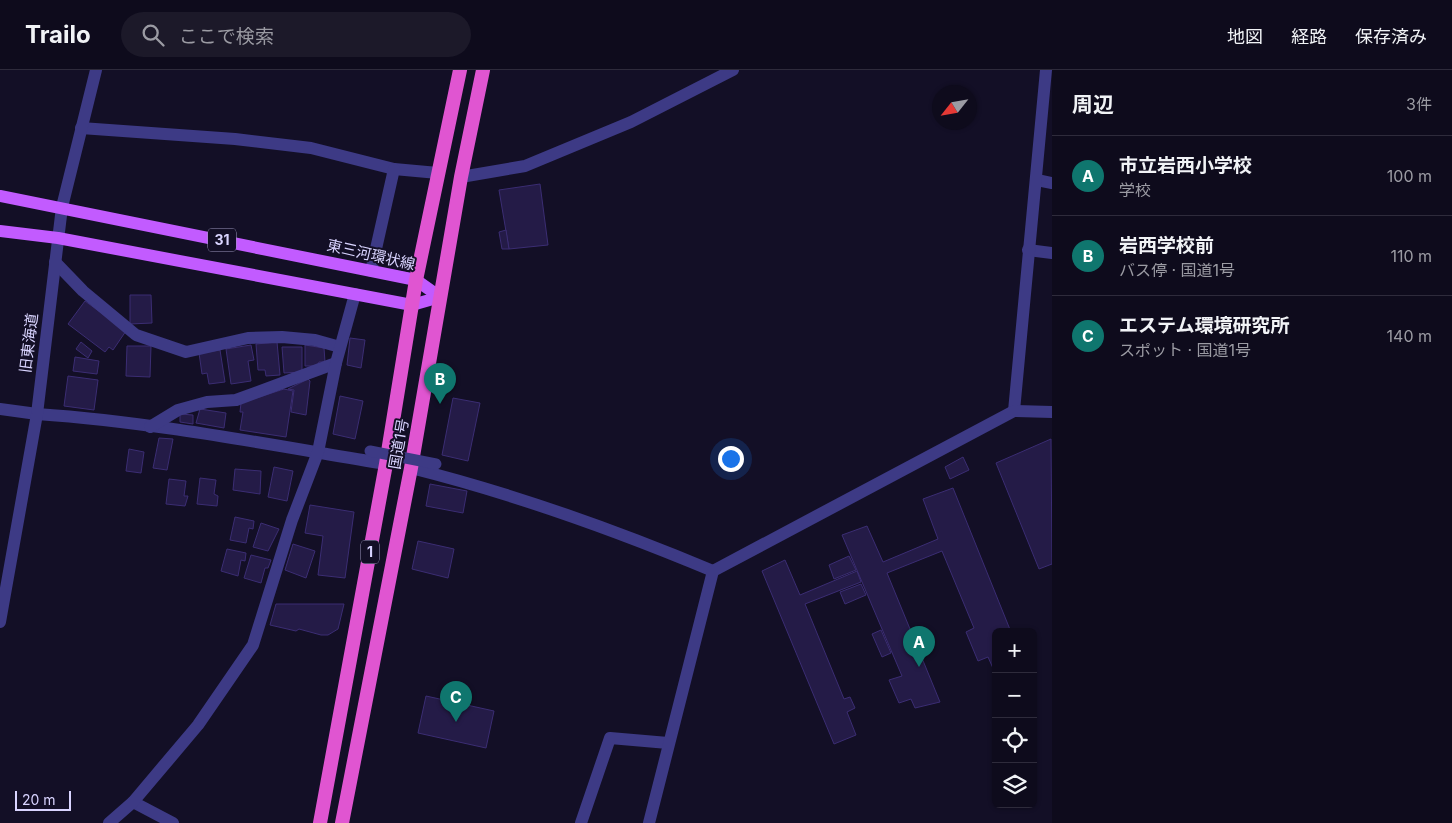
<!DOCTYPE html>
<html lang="ja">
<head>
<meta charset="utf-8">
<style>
  :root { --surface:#0e0b1c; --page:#1c1929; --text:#f1f3f6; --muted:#9b9ba3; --line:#2e2b3b; --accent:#0f766e }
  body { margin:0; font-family:Inter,"Noto Sans JP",sans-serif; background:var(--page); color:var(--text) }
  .controls { position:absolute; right:15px; bottom:15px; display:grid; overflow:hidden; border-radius:8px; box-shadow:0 1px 4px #0004 }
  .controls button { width:45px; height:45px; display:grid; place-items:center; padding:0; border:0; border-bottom:1px solid var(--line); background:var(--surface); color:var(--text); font:25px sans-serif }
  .compass { position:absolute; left:932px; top:15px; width:45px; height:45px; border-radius:50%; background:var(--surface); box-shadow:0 1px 4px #0004; rotate:239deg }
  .scale { position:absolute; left:15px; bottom:12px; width:56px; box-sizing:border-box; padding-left:5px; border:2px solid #d9d4ff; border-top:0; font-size:14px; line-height:18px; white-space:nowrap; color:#d9d4ff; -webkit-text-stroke:4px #130f26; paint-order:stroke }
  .you { position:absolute; left:730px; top:388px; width:18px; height:18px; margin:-12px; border:4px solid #fff; border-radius:50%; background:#1a73e8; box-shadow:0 0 0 8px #1a73e833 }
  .badge { display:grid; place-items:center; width:32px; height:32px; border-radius:50%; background:var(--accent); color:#fff; font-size:16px; font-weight:700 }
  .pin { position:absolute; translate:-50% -41px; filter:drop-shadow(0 1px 2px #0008) }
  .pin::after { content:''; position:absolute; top:26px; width:18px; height:15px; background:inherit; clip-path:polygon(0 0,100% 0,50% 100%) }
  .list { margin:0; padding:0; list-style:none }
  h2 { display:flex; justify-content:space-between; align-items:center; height:65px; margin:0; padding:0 20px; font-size:21px }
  h2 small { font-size:16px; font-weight:400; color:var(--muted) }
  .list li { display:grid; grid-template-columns:32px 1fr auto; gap:15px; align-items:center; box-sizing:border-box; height:80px; padding:0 20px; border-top:1px solid var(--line) }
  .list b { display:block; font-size:19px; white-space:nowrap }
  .list p { margin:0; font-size:16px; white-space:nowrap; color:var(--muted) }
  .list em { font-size:16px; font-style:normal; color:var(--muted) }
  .icon { flex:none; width:28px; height:28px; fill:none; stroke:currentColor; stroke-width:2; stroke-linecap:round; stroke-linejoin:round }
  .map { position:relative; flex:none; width:1052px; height:753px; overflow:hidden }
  header { display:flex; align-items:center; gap:30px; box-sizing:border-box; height:70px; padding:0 25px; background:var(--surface); border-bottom:1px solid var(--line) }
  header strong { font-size:24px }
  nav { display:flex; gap:28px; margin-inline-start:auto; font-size:18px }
  .search { width:350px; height:45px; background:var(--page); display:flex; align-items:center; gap:12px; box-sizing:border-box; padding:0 18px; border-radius:28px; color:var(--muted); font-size:19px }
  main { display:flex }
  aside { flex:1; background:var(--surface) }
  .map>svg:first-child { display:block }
  .building { fill:#241b47; stroke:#3b2d73 }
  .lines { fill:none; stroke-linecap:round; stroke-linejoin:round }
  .minor { stroke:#3d3a85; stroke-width:12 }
  .tertiary { stroke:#3d3a85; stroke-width:12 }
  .primary { stroke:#c25bff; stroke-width:12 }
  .trunk { stroke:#e055d1; stroke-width:14 }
  .pedestrian-bridge { stroke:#3d3a85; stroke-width:11 }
  .labels { text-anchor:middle; stroke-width:4; stroke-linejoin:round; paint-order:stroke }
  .shield { fill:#130f26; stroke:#9e99be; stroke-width:1 }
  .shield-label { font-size:14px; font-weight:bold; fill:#d9d4ff }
  .street-label { font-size:15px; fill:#d9d4ff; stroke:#130f26 }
</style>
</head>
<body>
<header>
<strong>Trailo</strong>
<div class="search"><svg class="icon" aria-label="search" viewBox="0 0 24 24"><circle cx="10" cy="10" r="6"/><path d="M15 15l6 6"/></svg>ここで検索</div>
<nav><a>地図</a><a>経路</a><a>保存済み</a></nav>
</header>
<main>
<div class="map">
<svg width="1052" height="753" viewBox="0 0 1052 753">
  <rect width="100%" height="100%" fill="#130f26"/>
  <g class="building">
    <path d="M540,114L548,175L509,179L499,120Z"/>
    <path d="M506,160L509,179H502L499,162Z"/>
    <path d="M130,225H151L152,253L130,254Z"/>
    <path d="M85,231L126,261L113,280L109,277L105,282L68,254Z"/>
    <path d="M350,268L365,270L361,298L347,295Z"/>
    <path d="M81,272L92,281L88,288L76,279Z"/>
    <path d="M277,272L280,305L266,306L265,300H258L256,274Z"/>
    <path d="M251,275L254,290L248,291L251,311L231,314L226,279Z"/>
    <path d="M305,275L324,278L325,292H319L317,296H305Z"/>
    <path d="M127,276H151L150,307L126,306Z"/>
    <path d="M282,277H302V302L284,303Z"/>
    <path d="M220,280L225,312L209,314L207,303L202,304L199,283Z"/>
    <path d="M75,287L99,291L97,304L73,301Z"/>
    <path d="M68,306L98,310L94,340L64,336Z"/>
    <path d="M308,309L310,311L306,345L291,342L294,320L288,319Z"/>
    <path d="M284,319L293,321L286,367L240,360L243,342H240L241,333Z"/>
    <path d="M340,326L363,331L355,369L333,364Z"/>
    <path d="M453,328L480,333L468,391L442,385Z"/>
    <path d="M200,339L226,343L224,358L196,353Z"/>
    <path d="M180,344L193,345V354L180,352Z"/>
    <path d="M159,368L173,369L167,400L153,398Z"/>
    <path d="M1051,369L1052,494L1039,499L996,393Z"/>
    <path d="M129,379L144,382L141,403L126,401Z"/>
    <path d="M963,387L969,400L950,409L945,397Z"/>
    <path d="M274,397L293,401L287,431L268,427Z"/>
    <path d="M235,399L261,401L260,424L233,420Z"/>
    <path d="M200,408L216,410L214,424L218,426L217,436L197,434Z"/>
    <path d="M169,409L186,411L184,426H188L185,436L166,434Z"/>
    <path d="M430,414L467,421L463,443L426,436Z"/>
    <path d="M953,418L1011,562H996V605L988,587L978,591L966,562L974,558L942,481L887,503L940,632L915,638L911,629L899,633L889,610L902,606L842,465L867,456L883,492L938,469L923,429Z"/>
    <path d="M310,435L354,442L345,508L318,505L323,466L305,463Z"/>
    <path d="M235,447L254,451L253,459L249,458L246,473L230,470Z"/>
    <path d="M261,453L279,459L268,481L253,477Z"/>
    <path d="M418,471L454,479L448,508L412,499Z"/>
    <path d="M293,474L315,481L306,508L285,500Z"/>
    <path d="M227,479L246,483L245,491L241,490L238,506L221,501Z"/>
    <path d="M251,485L271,490L268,498H265L261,513L244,508Z"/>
    <path d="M849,486L856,500L834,509L829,495Z"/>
    <path d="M785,490L800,525L857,501L861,512L805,534L844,629L850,627L855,638L847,642L856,665L834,674L762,501Z"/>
    <path d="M861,514L866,525L845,534L840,522Z"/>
    <path d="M276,534H344L338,559L328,565H321L299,559L296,561L270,555Z"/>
    <path d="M881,560L891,583L882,587L872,564Z"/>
    <path d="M426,626L494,641L486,678L418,663Z"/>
  </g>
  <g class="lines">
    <g class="minor">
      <path d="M81,58L235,69L311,78L394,99L438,103"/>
      <path d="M461,107L525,96L631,52L733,0"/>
      <path d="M1037,110L1052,113"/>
      <path d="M1028,180L1052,183"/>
      <path d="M55,192L83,221L136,265L186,282L248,268L282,267L315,270L340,277"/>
      <path d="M371,201L394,99"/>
      <path d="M1014,341L1046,0"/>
      <path d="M37,344C154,352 271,375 386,394"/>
      <path d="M150,357L178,340L207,332L236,330L336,293"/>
      <path d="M411,398C515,424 615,460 713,501"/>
      <path d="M133,732L173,753"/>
      <path d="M109,753L133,732L198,655L253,575L292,450L318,382L336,293L355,224"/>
      <path d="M581,753L610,668L668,673"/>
    </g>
    <g class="tertiary">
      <path d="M0,339L37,344"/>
      <path d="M0,552L37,344L62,137L96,0"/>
      <path d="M649,753L713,501L1014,341L1052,342"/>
    </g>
    <g class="primary">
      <path d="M0,126L416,210L440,227"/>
      <path d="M0,161L58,168L412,235L440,227"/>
    </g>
    <g class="trunk">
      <path d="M320,753L386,394L416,210L460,0"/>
      <path d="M342,753L411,398L461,107L483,0"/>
    </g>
    <path class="pedestrian-bridge" d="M370,381L436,394"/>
  </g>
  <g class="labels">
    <g class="shield">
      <rect x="208" y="158.5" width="28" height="23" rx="4"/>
      <rect x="361" y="470.5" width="18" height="23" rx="4"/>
    </g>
    <g class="shield-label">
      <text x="222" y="175">31</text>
      <text x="370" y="487">1</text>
    </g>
    <g class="street-label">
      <text transform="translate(371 185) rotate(13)" y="5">東三河環状線</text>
      <text transform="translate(29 273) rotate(-83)" y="5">旧東海道</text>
      <text transform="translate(399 374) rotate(-80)" y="5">国道1号</text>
    </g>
  </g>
</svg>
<div class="controls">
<button>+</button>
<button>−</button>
<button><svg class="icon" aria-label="locate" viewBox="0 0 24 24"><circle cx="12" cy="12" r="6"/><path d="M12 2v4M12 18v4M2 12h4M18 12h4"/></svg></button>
<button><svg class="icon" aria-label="layers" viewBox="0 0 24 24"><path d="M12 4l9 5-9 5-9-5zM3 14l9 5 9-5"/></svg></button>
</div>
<svg class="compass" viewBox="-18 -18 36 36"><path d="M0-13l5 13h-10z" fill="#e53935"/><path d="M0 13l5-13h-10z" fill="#9b9ba3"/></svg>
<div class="scale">20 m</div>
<div class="you"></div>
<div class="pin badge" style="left:919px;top:597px">A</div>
<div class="pin badge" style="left:440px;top:334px">B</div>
<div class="pin badge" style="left:456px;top:652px">C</div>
</div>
<aside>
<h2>周辺<small>3件</small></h2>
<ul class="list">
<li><span class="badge">A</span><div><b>市立岩西小学校</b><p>学校</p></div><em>100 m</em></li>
<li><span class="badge">B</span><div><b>岩西学校前</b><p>バス停 · 国道1号</p></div><em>110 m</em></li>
<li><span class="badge">C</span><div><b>エステム環境研究所</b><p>スポット · 国道1号</p></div><em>140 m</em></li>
</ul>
</aside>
</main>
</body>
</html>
